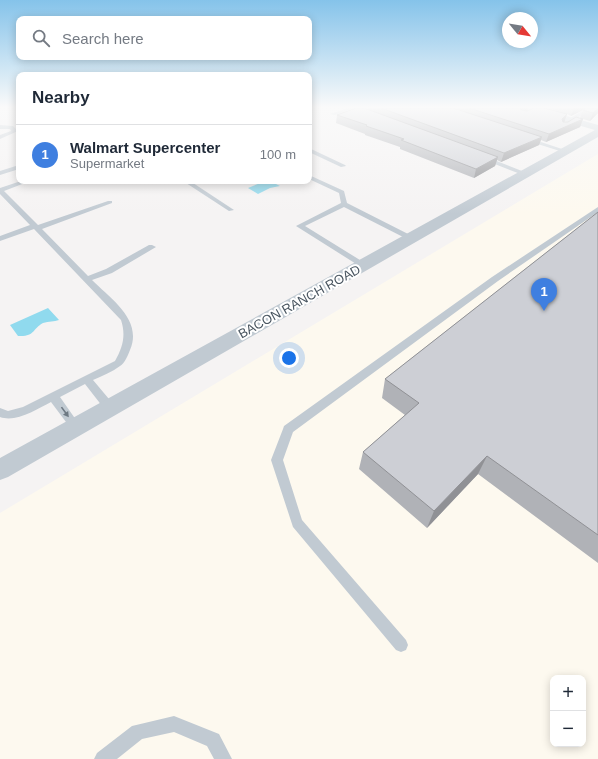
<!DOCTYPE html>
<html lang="en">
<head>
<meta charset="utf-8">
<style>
  :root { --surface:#fff; --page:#f6f6f7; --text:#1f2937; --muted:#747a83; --line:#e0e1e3; --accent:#1a73e8 }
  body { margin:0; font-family:Arial,sans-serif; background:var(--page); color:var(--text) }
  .controls { position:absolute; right:12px; bottom:12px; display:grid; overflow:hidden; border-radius:8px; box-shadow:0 2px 10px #0003 }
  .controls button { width:36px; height:36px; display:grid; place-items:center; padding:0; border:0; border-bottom:1px solid var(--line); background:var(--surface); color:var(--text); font:20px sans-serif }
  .compass { position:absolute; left:502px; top:12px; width:36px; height:36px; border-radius:50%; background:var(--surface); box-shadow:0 2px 10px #0003; rotate:120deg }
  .you { position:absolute; left:289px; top:358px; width:14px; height:14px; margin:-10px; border:3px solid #fff; border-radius:50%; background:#1a73e8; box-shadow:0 0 0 6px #1a73e833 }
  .badge { display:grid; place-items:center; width:26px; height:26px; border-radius:50%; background:var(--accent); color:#fff; font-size:13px; font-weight:700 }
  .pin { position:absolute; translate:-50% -33px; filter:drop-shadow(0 1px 2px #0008) }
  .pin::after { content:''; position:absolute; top:21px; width:14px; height:12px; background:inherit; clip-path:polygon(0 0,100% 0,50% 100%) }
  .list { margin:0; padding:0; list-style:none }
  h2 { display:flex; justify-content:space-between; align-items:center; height:52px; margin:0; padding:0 16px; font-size:17px }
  h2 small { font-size:13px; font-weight:400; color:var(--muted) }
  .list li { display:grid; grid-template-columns:26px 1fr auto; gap:12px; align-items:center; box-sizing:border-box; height:60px; padding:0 16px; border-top:1px solid var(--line) }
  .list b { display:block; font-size:15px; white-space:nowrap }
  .list p { margin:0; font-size:13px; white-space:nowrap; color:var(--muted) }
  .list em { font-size:13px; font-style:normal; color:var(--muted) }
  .icon { flex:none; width:22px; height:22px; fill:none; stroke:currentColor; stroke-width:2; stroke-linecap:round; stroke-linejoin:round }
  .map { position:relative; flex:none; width:598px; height:759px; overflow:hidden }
  .search { position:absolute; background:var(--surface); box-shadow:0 2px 10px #0003; left:16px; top:16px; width:296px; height:44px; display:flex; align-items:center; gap:10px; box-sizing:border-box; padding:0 14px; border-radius:8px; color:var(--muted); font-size:15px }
  .panel { position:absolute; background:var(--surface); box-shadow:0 2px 10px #0003; left:16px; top:72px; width:296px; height:112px; border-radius:8px }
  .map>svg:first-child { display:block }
  .commercial { fill:#fdf9ef; fill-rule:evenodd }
  .water { fill:#90daee }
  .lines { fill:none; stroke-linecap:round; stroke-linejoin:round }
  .lane { fill:#c1cad2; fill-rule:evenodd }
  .street { fill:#c1cad2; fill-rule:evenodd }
  .wall { fill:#b0b2b7; fill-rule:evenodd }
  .shaded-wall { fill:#909195 }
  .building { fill:#cdcfd5; stroke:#909195 }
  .oneway { fill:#6e7983 }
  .labels { text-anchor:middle; stroke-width:4; stroke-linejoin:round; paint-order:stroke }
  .street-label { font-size:13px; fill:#4a5661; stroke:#fff }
</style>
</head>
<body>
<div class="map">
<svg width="598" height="759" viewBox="0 0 598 759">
  <rect width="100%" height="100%" fill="#f5f3f3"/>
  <path class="commercial" d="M598,154V759H0V513ZM553,678H583V744H553Z"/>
  <g class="water">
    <path d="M265,181H270L280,186L270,188L258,194L248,188Z"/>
    <path d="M48,308L59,320C54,322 49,321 43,323C32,329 35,337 18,336L10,325Z"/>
  </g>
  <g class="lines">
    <g class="lane">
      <path d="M348,108H354L335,115L330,114Z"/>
      <path d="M582,111L585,113L584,114L572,121L567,120Z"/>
      <path d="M0,125L13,126L18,131L0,139V135L11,131L10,129H0Z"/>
      <path d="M525,138H529L568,151L563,152L525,140Z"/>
      <path d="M309,148L345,165L346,166L341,167L309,152Z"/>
      <path d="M484,156L527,173L528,174L523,175L482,159L481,158Z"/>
      <path d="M19,165V169L0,175V171Z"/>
      <path d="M309,175L344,191L347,203L416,238L415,240H409L344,207L305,226L368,265L364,267H361L296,226L341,203L339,193L309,179Z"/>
      <path d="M21,181H30L4,191L38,225L108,201H112V203L42,229L88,276L106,269L149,245H152L156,247L112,273L92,280C111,299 143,320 130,350C128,355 125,363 120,366C112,372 102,376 93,380L114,405L115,408L114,411L110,412L106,411L85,384L60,397L81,427L80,430L76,431L72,430L51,402C37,409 16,423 0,417V408L8,411L23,407L115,361C123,347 126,335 121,320L34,229L0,241V236L30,225L0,194V188Z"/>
      <path d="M183,181H190L234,210L229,211Z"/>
      <path d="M598,207V212L498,281L293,432L283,460L302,520L406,640L408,645L406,650L401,652L396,650L293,527L271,460L283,429L284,426L492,277Z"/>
      <path d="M174,716L219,734L232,759H214L207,746L174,732L142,739L117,759H94L97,753L132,726Z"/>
    </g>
    <path class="street" d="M524,108H539L598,125V137L8,477L0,480V458L595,130L526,110Z"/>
  </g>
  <g class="wall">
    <path d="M368,108H528L527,111L564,113L547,108H598V113L590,121L583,119L580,127L546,142L541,140L539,145L501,162L497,160L495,166L474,178L400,149V147L365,135V134L336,123L337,115L368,109ZM583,110L580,118L568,122H564L567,114L571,116Z"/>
    <path d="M598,212V563L478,474L427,528L359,469L363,452L405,415L382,398L385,379Z"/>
  </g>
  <g class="shaded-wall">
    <path d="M521,108H528L527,112L518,116Z"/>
    <path d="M574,108H584L583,110L571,116Z"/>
    <path d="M598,108V113L590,121L593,113Z"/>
    <path d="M567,114L564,123L558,127L562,119Z"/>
    <path d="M583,119L580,127L546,142L549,134Z"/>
    <path d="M542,137L539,145L501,162L504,153Z"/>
    <path d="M498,157L495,166L474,178L476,169Z"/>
    <path d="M487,456L478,474L427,528L434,511Z"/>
  </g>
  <g class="building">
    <path d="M356,108H364L498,157L476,169L401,140L404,139L366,126L367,125L337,115Z"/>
    <path d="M381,108H453L542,137L504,153Z"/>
    <path d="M469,108H521V110L527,111L534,108H544L567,114L562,119L563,122H568L576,117L583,119L549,134Z"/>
    <path d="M586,108H598L593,113L583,110Z"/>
    <path d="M598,212V535L487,456L434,511L363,452L419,403L385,379Z"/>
  </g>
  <defs><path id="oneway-solid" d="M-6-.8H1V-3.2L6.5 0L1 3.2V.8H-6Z"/></defs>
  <use class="oneway" href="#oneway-solid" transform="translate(65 412) rotate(54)"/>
  <linearGradient id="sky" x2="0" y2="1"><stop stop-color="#85c3ea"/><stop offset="0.5" stop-color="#fafafa"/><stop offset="1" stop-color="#fafafa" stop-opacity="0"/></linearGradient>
  <rect width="598" height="214" fill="url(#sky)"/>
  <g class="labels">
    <g class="street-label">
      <text transform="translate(299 301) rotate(-29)" y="5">BACON RANCH ROAD</text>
    </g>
  </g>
</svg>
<div class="controls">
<button>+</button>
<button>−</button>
</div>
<svg class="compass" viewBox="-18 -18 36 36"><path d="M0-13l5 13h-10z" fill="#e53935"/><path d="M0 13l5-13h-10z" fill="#747a83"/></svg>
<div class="you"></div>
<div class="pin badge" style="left:544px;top:311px;background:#3f7fe0">1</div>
<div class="search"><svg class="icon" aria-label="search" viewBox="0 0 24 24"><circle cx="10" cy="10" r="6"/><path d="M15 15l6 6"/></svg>Search here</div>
<section class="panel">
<h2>Nearby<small></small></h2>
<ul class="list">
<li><span class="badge" style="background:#3f7fe0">1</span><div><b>Walmart Supercenter</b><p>Supermarket</p></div><em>100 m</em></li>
</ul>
</section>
</div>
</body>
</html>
